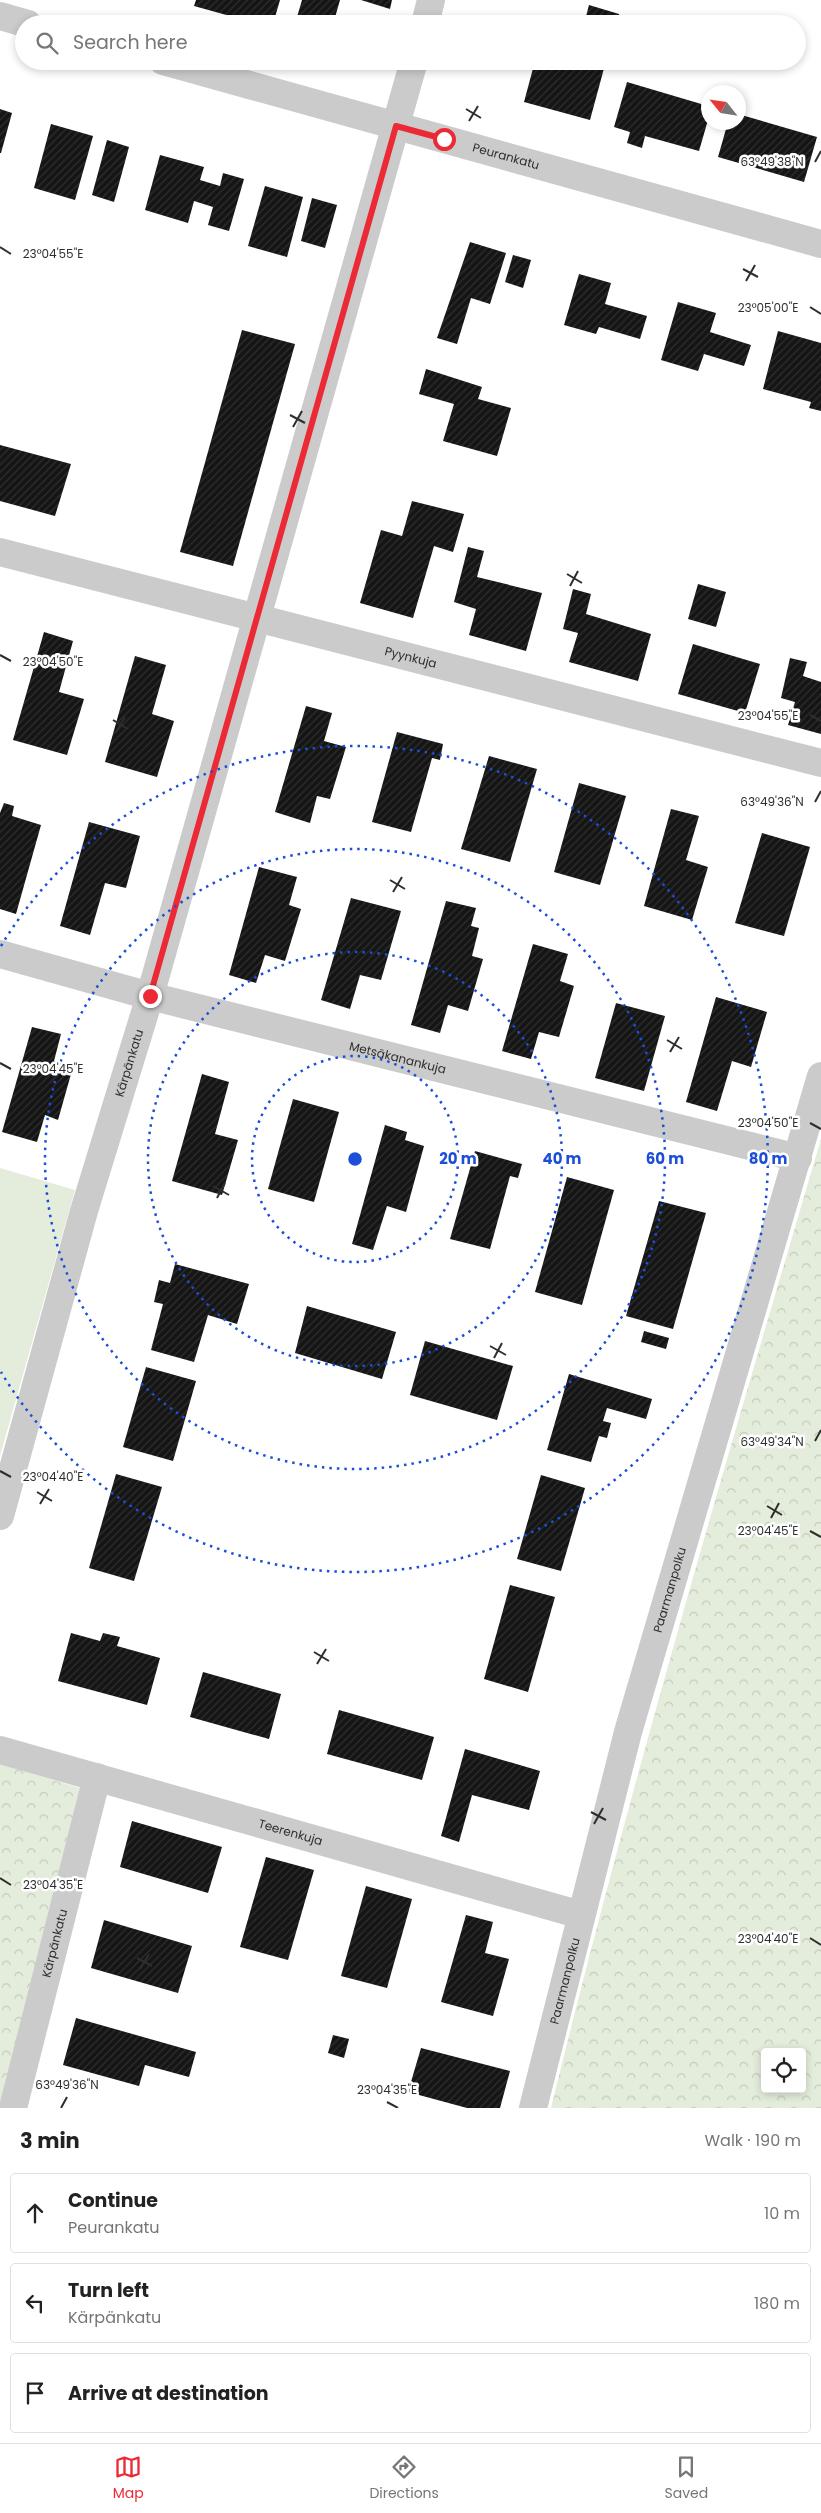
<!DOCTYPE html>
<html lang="en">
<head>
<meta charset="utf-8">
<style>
  :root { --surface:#fff; --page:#f2f2f2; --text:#222; --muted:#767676; --line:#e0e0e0; --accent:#eb2a36 }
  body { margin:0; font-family:Poppins,sans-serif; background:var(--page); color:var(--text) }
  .controls { position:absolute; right:15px; bottom:15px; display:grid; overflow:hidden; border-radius:5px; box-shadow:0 2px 8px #0003 }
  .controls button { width:45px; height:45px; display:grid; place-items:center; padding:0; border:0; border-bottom:1px solid var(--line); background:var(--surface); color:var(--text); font:25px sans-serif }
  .compass { position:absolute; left:701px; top:85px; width:45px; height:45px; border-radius:50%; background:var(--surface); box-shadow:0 2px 8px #0003; rotate:300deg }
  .stop { position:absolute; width:15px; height:15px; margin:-11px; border:4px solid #eb2a36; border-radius:50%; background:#fff }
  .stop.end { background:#eb2a36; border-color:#fff; box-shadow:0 1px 5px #0008 }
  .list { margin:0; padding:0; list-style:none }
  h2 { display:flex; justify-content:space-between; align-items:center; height:65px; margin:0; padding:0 20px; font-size:21px }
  h2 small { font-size:16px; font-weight:400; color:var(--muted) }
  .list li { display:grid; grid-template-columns:32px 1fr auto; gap:15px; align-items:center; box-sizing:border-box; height:80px; margin:0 10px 10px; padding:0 10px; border:1px solid var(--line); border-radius:5px }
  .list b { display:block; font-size:19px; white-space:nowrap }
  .list p { margin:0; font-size:16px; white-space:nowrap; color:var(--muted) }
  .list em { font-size:16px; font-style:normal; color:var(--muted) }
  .icon { flex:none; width:28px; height:28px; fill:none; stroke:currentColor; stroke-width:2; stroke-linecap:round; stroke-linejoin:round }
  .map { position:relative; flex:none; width:821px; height:2108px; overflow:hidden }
  .search { position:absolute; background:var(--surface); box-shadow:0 2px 8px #0003; left:15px; right:15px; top:15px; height:55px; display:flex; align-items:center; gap:12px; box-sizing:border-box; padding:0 18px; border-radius:28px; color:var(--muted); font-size:19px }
  .sheet { height:335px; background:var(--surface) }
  nav { display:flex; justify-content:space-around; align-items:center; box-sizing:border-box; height:70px; border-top:1px solid var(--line); background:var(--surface); font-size:14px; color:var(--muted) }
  nav a { display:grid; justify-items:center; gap:2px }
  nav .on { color:var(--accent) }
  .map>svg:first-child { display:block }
  .forest { fill:url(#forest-crowns); fill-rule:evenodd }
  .park { fill:#e4ecdb }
  .building { fill:url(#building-hatch) }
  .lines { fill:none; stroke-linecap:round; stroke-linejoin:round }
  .minor { stroke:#cbcbcb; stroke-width:28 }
  .route { stroke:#eb2a36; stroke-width:6 }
  .ticks { fill:none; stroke:#2e2e2e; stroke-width:2 }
  .ring { fill:none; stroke:#1d4ed8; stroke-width:2.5; stroke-dasharray:2.5 5 }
  .labels { text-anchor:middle; stroke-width:5; stroke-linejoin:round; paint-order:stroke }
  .street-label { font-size:12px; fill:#2e2e2e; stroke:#fff }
  .ticks-label { font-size:12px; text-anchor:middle; fill:#2e2e2e; stroke:#fff; stroke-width:5; stroke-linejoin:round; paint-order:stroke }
  .centre { fill:#1d4ed8; stroke:#fff; stroke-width:2.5 }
  .ring-label { font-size:15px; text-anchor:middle; font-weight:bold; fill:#1d4ed8; stroke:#fff; stroke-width:5; stroke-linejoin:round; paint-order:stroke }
</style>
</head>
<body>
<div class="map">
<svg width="821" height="2108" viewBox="0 0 821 2108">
  <defs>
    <pattern id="forest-crowns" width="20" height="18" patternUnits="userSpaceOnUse" patternTransform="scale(1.25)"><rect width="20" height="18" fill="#e4ecdb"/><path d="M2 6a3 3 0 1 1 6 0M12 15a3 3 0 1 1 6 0" fill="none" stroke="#c4cbbc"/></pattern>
    <pattern id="building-hatch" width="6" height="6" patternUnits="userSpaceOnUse" patternTransform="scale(1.25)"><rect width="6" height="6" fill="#151515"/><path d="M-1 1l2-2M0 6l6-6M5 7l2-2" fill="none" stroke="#2f2f2f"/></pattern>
  </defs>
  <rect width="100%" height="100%" fill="#fff"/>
  <g class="forest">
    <path d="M821,1139V2108H551C631,1782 726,1461 821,1139ZM765,2052H802V2089H765Z"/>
    <path d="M0,1764L80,1788L0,2108Z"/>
  </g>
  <path class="park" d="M0,1168L75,1190L0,1456Z"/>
  <g class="building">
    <path d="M196,0H280L273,24H259L194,6Z"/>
    <path d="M302,0H340L334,21L342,24H295Z"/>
    <path d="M361,0H392L390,9Z"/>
    <path d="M589,5L619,14L617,24H584Z"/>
    <path d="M535,61H606L590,120L524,102Z"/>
    <path d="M627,82L708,106V120L699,151L645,136L642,148L627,143L630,132L614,127Z"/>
    <path d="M0,109L12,113L1,153H0Z"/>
    <path d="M738,114L817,137L804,182L718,157L728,122H738Z"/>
    <path d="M51,124L93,136L75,200L34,188Z"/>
    <path d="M107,140L129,147L114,202L92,195Z"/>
    <path d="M160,155L204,167L200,180L220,186L223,173L244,179L229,231L208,225L213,207L194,201L188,223L145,210Z"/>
    <path d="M265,186L303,197L287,257L248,246Z"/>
    <path d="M312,198L337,205L325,248L301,241Z"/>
    <path d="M470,242L506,253L490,304L471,298L457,344L437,338Z"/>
    <path d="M513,255L531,260L523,288L505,282Z"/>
    <path d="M579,274L611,283L605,304L647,316L640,339L599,327L596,334L564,325Z"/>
    <path d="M678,302L716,313L710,332L751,345L744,366L704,354L698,371L661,360Z"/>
    <path d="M242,330L295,344L233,566L180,552Z"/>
    <path d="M778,331L821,343V411L809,408L811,402L763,389Z"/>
    <path d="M426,369L482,387L478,399L511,408L497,456L443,441L454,404L419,394Z"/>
    <path d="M0,445L71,464L55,516L0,501Z"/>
    <path d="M412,501L464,514L453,552L434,546L413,618L360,603L381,530L402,536Z"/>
    <path d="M468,547L484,551L477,577L542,593L526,651L469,635L476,609L454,602Z"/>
    <path d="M698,584L726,592L716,627L688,619Z"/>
    <path d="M573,589L591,594L586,614L651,634L638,681L569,662L578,633L563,629Z"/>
    <path d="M44,632L73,641L59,692L84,699L67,755L13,740Z"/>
    <path d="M693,644L760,664L745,713L678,694Z"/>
    <path d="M135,656L166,665L152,714L174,721L157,777L105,762Z"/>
    <path d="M790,658L807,662L803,676L821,682V734L788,725L795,702L781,698Z"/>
    <path d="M306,706L332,713L324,741L346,747L330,799L317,796L310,823L275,812Z"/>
    <path d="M397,732L443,744L440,760L432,758L411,832L372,822Z"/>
    <path d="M489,756L537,769L510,862L461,849Z"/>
    <path d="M579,783L626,796L600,885L554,872Z"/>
    <path d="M4,803L14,806L12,816L41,825L16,914L0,909V813Z"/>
    <path d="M671,809L699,816L686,860L708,867L692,920L644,906Z"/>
    <path d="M89,822L140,836L126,888L105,883L90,935L60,926Z"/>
    <path d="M762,833L810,847L784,936L735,923Z"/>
    <path d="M259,867L297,877L289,905L301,909L285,961L265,955L256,983L229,975Z"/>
    <path d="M351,898L401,911L381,980L360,975L350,1009L321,1000Z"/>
    <path d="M446,901L476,908L471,926L479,928L472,956L483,959L468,1011L448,1005L440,1033L411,1025Z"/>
    <path d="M533,944L568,954L560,981L574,986L559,1037L539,1032L531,1059L502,1051Z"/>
    <path d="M716,997L767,1012L751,1067L732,1061L717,1111L686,1102Z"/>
    <path d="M616,1003L665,1016L644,1091L595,1078Z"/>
    <path d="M32,1027L61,1034L54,1061L73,1067L58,1120L45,1115L37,1142L2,1132Z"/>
    <path d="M202,1074L229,1082L215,1134L238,1140L222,1195L172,1181Z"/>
    <path d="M293,1099L339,1112L314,1202L268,1189Z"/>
    <path d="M385,1125L407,1132L405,1140L424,1146L406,1212L387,1206L373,1250L352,1244Z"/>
    <path d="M475,1151L522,1164L518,1178L510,1176L490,1249L450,1239Z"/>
    <path d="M567,1177L614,1190L582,1305L535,1292Z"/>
    <path d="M659,1201L706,1213L673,1329L626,1316Z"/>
    <path d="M175,1264L249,1284L237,1324L208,1315L194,1362L151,1350L163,1304L154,1302L159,1280L170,1283Z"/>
    <path d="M307,1306L396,1332L382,1379L295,1353Z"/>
    <path d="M644,1331L669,1338L666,1349L641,1342Z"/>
    <path d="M425,1341L513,1366L497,1420L410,1395Z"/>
    <path d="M146,1367L196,1381L173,1461L123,1447Z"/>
    <path d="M569,1374L652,1399L646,1419L607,1408L603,1421L611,1423L607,1438L599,1436L591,1462L547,1450Z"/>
    <path d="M116,1474L162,1487L134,1581L89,1568Z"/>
    <path d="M541,1475L585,1488L561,1571L517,1559Z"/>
    <path d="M510,1585L555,1597L528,1692L484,1679Z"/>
    <path d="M71,1633L100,1641L103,1633L120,1637L117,1646L160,1658L147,1705L58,1681Z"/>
    <path d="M203,1672L281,1694L269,1739L190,1717Z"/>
    <path d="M339,1710L434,1737L422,1780L327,1754Z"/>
    <path d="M465,1749L540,1771L529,1810L472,1795L459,1842L441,1836Z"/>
    <path d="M132,1821L222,1847L208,1893L120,1867Z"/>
    <path d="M266,1857L314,1870L288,1960L240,1947Z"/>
    <path d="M366,1886L412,1899L387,1988L341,1976Z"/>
    <path d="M466,1915L493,1922L485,1953L509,1959L493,2016L441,2002Z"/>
    <path d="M104,1920L192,1946L178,1993L91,1968Z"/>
    <path d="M76,2018L196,2052L189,2077L145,2065L139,2086L63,2065Z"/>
    <path d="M333,2035L349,2039L344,2058L328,2053Z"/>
    <path d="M421,2048L510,2071L500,2108H467L408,2092Z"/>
  </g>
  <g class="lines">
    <g class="minor">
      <path d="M0,16L28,24"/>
      <path d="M425,24L431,0"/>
      <path id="s1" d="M163,61L821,244"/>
      <path id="s2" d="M0,552L821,763"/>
      <path id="s3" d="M0,954L150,996L798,1158"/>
      <path id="s4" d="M0,1516L84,1211L150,996L414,61"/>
      <path id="s5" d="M0,1750L581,1915"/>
      <path id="s6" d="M13,2108L97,1777"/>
      <path id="s7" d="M533,2108L628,1732L821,1076"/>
    </g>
  </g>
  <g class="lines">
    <path class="route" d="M150,996L396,126L444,139"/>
  </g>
  <path class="ticks" d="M466,109L481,118M469,121L478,106M815,162L821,151M0,247L11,254M743,269L758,277M746,281L755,265M810,307L821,314M290,415L305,423M293,427L302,411M567,574L582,583M570,586L578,571M0,655L11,661M810,715L821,721M113,720L128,729M116,732L125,717M815,802L821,791M390,880L405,889M393,892L402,877M667,1040L682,1049M670,1052L679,1037M0,1063L11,1069M810,1123L821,1129M213,1186L229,1195M217,1198L225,1183M490,1346L506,1355M494,1358L502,1343M815,1441L821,1430M0,1471L11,1477M37,1492L52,1501M40,1504L49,1489M767,1506L782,1515M771,1518L779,1503M810,1531L821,1537M314,1652L329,1661M317,1664L326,1649M591,1812L606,1820M594,1824L603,1808M0,1878L11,1885M810,1938L821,1945M137,1958L152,1966M140,1969L149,1954M387,2102L398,2108M61,2108L67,2097"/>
  <g class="ring">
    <circle cx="355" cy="1159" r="103"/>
    <circle cx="355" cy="1159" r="207"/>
    <circle cx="355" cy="1159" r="310"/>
    <path d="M1 946A413 413 0 1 1 1 1372"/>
  </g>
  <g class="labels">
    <g class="street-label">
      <text dy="4" stroke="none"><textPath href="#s1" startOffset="356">Peurankatu</textPath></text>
      <text dy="4" stroke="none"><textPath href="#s2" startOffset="424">Pyynkuja</textPath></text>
      <text dy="4" stroke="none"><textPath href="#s3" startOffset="411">Metsäkanankuja</textPath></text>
      <text dy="4" stroke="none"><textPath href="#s4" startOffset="471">Kärpänkatu</textPath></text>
      <text dy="4" stroke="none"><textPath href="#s7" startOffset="536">Paarmanpolku</textPath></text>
      <text dy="4" stroke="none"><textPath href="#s5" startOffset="302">Teerenkuja</textPath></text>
      <text dy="4" stroke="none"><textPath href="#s6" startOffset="170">Kärpänkatu</textPath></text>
      <text dy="4" stroke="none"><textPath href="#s7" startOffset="131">Paarmanpolku</textPath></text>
    </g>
  </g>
  <g class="ticks-label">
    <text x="772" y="166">63°49'38"N</text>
    <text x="53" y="258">23°04'55"E</text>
    <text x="768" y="312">23°05'00"E</text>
    <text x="53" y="666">23°04'50"E</text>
    <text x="768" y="720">23°04'55"E</text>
    <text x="772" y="806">63°49'36"N</text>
    <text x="53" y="1073">23°04'45"E</text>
    <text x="768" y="1127">23°04'50"E</text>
    <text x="772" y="1446">63°49'34"N</text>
    <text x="53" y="1481">23°04'40"E</text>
    <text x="768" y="1535">23°04'45"E</text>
    <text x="53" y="1889">23°04'35"E</text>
    <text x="768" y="1943">23°04'40"E</text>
    <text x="67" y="2089">63°49'36"N</text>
    <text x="387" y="2094">23°04'35"E</text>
  </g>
  <circle cx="355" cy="1159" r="8" class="centre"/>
  <g class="ring-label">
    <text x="458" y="1164">20 m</text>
    <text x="562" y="1164">40 m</text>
    <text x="665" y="1164">60 m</text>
    <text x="768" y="1164">80 m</text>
  </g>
</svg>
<div class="controls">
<button><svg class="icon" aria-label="locate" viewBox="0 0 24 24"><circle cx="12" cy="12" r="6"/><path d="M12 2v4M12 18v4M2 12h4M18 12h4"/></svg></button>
</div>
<svg class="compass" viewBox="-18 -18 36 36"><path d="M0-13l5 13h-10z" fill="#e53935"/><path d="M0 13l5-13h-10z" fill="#767676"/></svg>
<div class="stop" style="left:444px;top:139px"></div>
<div class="stop end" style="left:150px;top:996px"></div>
<div class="search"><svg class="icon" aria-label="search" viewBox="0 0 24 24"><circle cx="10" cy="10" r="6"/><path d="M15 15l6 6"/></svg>Search here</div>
</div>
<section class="sheet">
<h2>3 min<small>Walk · 190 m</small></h2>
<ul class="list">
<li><svg class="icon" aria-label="ahead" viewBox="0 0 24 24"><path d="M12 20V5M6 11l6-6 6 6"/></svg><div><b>Continue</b><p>Peurankatu</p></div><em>10 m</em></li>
<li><svg class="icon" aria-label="left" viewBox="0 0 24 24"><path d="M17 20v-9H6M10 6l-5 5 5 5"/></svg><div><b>Turn left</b><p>Kärpänkatu</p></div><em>180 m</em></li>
<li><svg class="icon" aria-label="arrive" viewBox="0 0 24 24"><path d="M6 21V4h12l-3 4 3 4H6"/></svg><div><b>Arrive at destination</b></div></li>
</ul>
</section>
<nav>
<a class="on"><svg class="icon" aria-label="map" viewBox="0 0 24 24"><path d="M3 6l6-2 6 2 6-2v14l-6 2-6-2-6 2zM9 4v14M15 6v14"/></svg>Map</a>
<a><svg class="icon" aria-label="directions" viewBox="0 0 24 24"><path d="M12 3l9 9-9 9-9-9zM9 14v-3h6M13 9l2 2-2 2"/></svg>Directions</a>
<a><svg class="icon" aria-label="saved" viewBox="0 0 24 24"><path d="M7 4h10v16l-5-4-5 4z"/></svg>Saved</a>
</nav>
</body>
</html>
